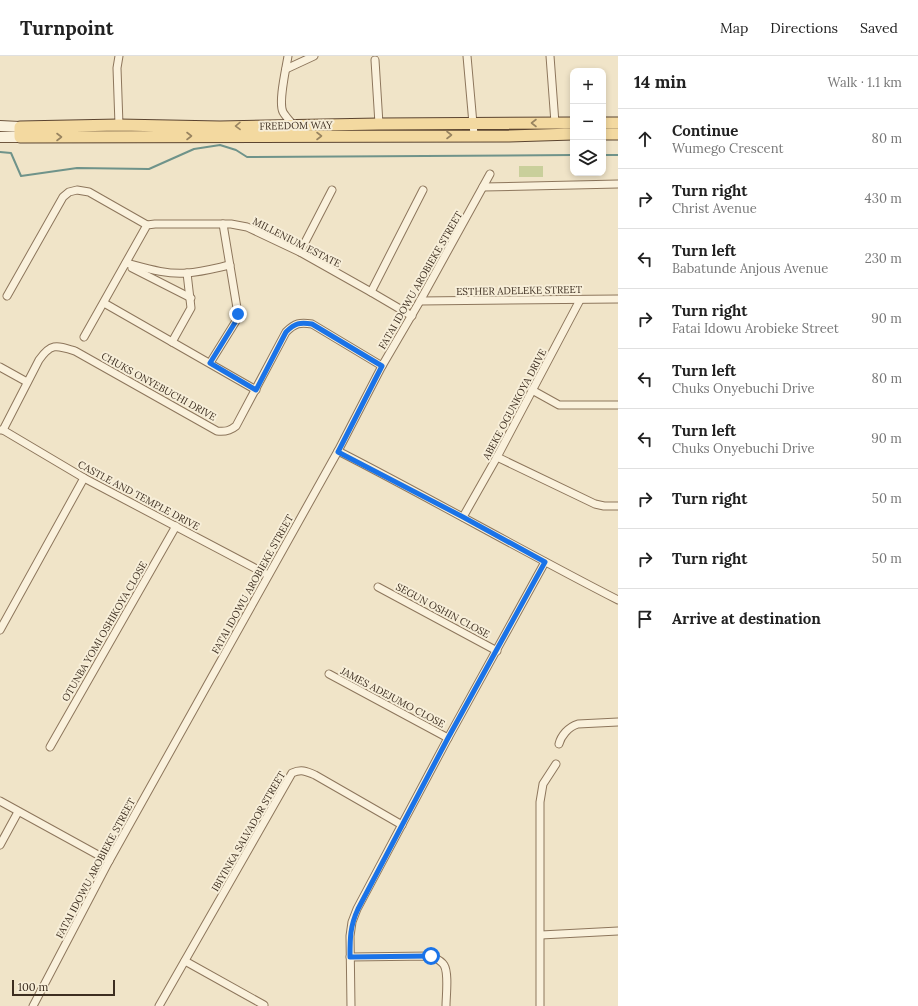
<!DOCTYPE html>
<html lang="en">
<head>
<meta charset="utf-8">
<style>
  :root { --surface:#fff; --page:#f2f2f2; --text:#222; --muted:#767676; --line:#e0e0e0 }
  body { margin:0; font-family:Lora,serif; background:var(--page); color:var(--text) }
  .controls { position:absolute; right:12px; top:12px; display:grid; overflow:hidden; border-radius:8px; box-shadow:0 2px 6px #0003 }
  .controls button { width:36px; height:36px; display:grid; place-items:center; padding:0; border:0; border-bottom:1px solid var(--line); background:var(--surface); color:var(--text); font:20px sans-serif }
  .scale { position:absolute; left:12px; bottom:10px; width:103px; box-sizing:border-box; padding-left:4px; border:2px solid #3d2e20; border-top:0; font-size:11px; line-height:14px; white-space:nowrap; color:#3d2e20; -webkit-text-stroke:3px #f7eed8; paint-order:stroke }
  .stop { position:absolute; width:12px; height:12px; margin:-9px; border:3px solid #1a73e8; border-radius:50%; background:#fff }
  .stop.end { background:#1a73e8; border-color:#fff; box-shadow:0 1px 4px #0008 }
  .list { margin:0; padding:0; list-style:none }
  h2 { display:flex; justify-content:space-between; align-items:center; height:52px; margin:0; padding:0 16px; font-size:17px }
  h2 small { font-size:13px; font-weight:400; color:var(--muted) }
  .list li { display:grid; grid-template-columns:26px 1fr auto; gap:12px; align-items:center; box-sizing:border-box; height:60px; padding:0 16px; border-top:1px solid var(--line) }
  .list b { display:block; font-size:15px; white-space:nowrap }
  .list p { margin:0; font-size:13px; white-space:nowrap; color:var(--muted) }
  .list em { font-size:13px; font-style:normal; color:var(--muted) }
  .icon { flex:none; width:22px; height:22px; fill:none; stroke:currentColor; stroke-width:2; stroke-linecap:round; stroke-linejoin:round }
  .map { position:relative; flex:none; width:618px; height:950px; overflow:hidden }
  header { display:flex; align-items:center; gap:24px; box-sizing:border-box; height:56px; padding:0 20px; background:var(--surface); border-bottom:1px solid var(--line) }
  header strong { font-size:19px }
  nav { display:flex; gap:22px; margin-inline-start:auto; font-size:14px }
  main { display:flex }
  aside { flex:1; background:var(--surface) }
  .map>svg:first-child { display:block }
  .grass { fill:#c9cf9b }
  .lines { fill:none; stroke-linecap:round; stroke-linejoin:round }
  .stream { stroke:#6f938a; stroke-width:2 }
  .street-casing { stroke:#8d765c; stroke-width:9 }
  .secondary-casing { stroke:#6f573f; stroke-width:12 }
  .primary-casing { stroke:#5b4430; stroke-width:13 }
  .street { stroke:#faf1dc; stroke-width:7 }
  .secondary { stroke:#faf1dc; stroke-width:10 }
  .primary { stroke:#f3d9a0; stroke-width:11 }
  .oneway { stroke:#988460 }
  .route { stroke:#1a73e8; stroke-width:5 }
  .labels { text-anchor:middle; stroke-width:4; stroke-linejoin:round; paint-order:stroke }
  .street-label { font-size:10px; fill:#3d2e20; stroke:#f7eed8 }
</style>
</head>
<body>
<header>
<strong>Turnpoint</strong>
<nav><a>Map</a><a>Directions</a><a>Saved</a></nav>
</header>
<main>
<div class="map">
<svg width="618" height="950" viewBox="0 0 618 950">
  <rect width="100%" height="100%" fill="#f0e4c8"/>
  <rect class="grass" x="519" y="110" width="24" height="11"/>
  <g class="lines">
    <g class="stream">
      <path d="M0,96L11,97L21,120L77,112L149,113L194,93L220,89L236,94L247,101L573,99"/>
      <path d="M603,99H618"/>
    </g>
    <g class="street-casing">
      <g id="street">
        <path d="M119,0L117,12L119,69"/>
        <path d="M288,0C286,13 278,46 283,56C286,61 290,65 293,69"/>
        <path d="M467,0L474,79"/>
        <path d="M550,0L555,67"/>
        <path d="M375,4L379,68"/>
        <path d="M286,13L314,0"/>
        <path d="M483,131L618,128"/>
        <path d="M300,196L332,134"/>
        <path d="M126,207C145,212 167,219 187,217C201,216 216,212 230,209"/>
        <path d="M132,212L191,242"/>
        <path d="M371,236L423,134"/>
        <path d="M7,240L63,141L69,136L77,134L89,136L147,169"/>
        <path d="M420,245L618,243"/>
        <path d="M104,247L256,334"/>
        <path d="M84,281L147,169L155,168H231L247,171L300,196L371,236L412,260"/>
        <path d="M172,286L191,252L187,217"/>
        <path d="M210,307L236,265L238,258L223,168"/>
        <path d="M0,311L27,326"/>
        <path d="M532,334L559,349H618"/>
        <path d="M0,374H3L39,304C51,287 56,289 75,295L217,375C225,376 230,375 236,370L286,276C295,267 300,266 312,268L382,310"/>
        <path d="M3,374L84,422L268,519"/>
        <path d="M338,395C432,443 524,496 618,544"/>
        <path d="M497,401L595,448L604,450H618"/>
        <path d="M463,461L497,401L580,244"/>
        <path d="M378,531L497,595"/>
        <path d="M0,574L84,422"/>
        <path d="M329,618L448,682"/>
        <path d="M559,688C561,680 568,671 578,668L618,666"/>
        <path d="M50,691L176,470"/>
        <path d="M0,745L109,805"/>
        <path d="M0,789L18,756"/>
        <path d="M541,879L618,875"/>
        <path d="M350,901L431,900C435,902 441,904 444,909C449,917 446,940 446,950"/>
        <path d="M185,905L264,949"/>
        <path d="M33,950L109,805L338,395L382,310L420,245L490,118"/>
        <path d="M159,950L292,717C301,713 306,715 315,719L402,769"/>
        <path d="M351,950L350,880L352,866L357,853L448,682L545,506"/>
        <path d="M540,950V746L543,728L556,708"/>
      </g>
    </g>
    <g class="secondary-casing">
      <g id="secondary">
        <path d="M0,70L20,71"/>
        <path d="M0,81H20"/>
      </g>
    </g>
    <g class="primary-casing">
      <g id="primary">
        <path d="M573,67L379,68L220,71L119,69L20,71V81L509,80L573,78"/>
        <path d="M603,67H618"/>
        <path d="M603,78H618"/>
      </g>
    </g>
    <use href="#street" class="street"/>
    <use href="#secondary" class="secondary"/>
    <use href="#primary" class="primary"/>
  </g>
  <defs><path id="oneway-chevron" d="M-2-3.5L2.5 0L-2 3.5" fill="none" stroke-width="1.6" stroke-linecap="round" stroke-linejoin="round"/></defs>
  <g class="oneway">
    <use href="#oneway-chevron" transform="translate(534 67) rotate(180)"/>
    <use href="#oneway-chevron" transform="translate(238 70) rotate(179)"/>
    <use href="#oneway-chevron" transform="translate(449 79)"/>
    <use href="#oneway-chevron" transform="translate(189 80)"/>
    <use href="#oneway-chevron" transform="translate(319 80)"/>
    <use href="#oneway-chevron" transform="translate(59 81)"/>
  </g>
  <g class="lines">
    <path class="route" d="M238,258L236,265L210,307L256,334L286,276C295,267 300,266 312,268L382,310L338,396L463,461L545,506L448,682L358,853C350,870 350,882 350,901L431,900"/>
  </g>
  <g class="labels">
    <g class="street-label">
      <text transform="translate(296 69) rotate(-1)" y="4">FREEDOM WAY</text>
      <text transform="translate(297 186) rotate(27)" y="4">MILLENIUM ESTATE</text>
      <text transform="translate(420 224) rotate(-60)" y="4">FATAI IDOWU AROBIEKE STREET</text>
      <text transform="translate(519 234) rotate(-1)" y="4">ESTHER ADELEKE STREET</text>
      <text transform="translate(159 330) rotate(29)" y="4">CHUKS ONYEBUCHI DRIVE</text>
      <text transform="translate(514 348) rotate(-62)" y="4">ABEKE OGUNKOYA DRIVE</text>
      <text transform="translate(139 439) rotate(28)" y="4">CASTLE AND TEMPLE DRIVE</text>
      <text transform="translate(252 528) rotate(-61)" y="4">FATAI IDOWU AROBIEKE STREET</text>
      <text transform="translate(443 554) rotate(28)" y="4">SEGUN OSHIN CLOSE</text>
      <text transform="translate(104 575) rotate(-60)" y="4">OTUNBA YOMI OSHIKOYA CLOSE</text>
      <text transform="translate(393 641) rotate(28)" y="4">JAMES ADEJUMO CLOSE</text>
      <text transform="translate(248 775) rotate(-60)" y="4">IBIYINKA SALVADOR STREET</text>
      <text transform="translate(95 812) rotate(-62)" y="4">FATAI IDOWU AROBIEKE STREET</text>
    </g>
  </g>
</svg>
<div class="controls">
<button>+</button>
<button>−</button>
<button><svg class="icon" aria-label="layers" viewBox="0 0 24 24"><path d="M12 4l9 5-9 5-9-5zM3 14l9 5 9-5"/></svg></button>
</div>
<div class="scale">100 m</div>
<div class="stop" style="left:431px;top:900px"></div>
<div class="stop end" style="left:238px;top:258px"></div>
</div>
<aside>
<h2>14 min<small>Walk · 1.1 km</small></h2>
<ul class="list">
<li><svg class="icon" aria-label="ahead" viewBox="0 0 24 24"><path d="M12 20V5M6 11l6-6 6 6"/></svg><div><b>Continue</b><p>Wumego Crescent</p></div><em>80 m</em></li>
<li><svg class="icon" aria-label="right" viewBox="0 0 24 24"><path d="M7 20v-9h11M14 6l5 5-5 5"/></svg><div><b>Turn right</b><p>Christ Avenue</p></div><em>430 m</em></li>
<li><svg class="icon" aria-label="left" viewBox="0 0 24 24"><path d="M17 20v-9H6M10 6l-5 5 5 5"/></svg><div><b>Turn left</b><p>Babatunde Anjous Avenue</p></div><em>230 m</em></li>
<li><svg class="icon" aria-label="right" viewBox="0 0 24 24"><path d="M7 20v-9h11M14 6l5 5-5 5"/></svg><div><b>Turn right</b><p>Fatai Idowu Arobieke Street</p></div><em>90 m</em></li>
<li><svg class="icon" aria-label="left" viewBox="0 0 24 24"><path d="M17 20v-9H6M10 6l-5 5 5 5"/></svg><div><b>Turn left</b><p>Chuks Onyebuchi Drive</p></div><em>80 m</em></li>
<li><svg class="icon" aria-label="left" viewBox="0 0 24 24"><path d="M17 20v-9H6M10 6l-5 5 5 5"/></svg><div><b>Turn left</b><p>Chuks Onyebuchi Drive</p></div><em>90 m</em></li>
<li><svg class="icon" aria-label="right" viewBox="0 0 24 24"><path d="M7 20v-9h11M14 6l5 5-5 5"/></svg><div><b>Turn right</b></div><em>50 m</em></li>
<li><svg class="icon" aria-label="right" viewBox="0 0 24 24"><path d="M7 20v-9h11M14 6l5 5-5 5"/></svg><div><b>Turn right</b></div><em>50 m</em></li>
<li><svg class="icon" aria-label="arrive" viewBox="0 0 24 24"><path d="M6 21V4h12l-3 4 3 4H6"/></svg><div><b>Arrive at destination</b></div></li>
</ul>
</aside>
</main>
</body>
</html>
